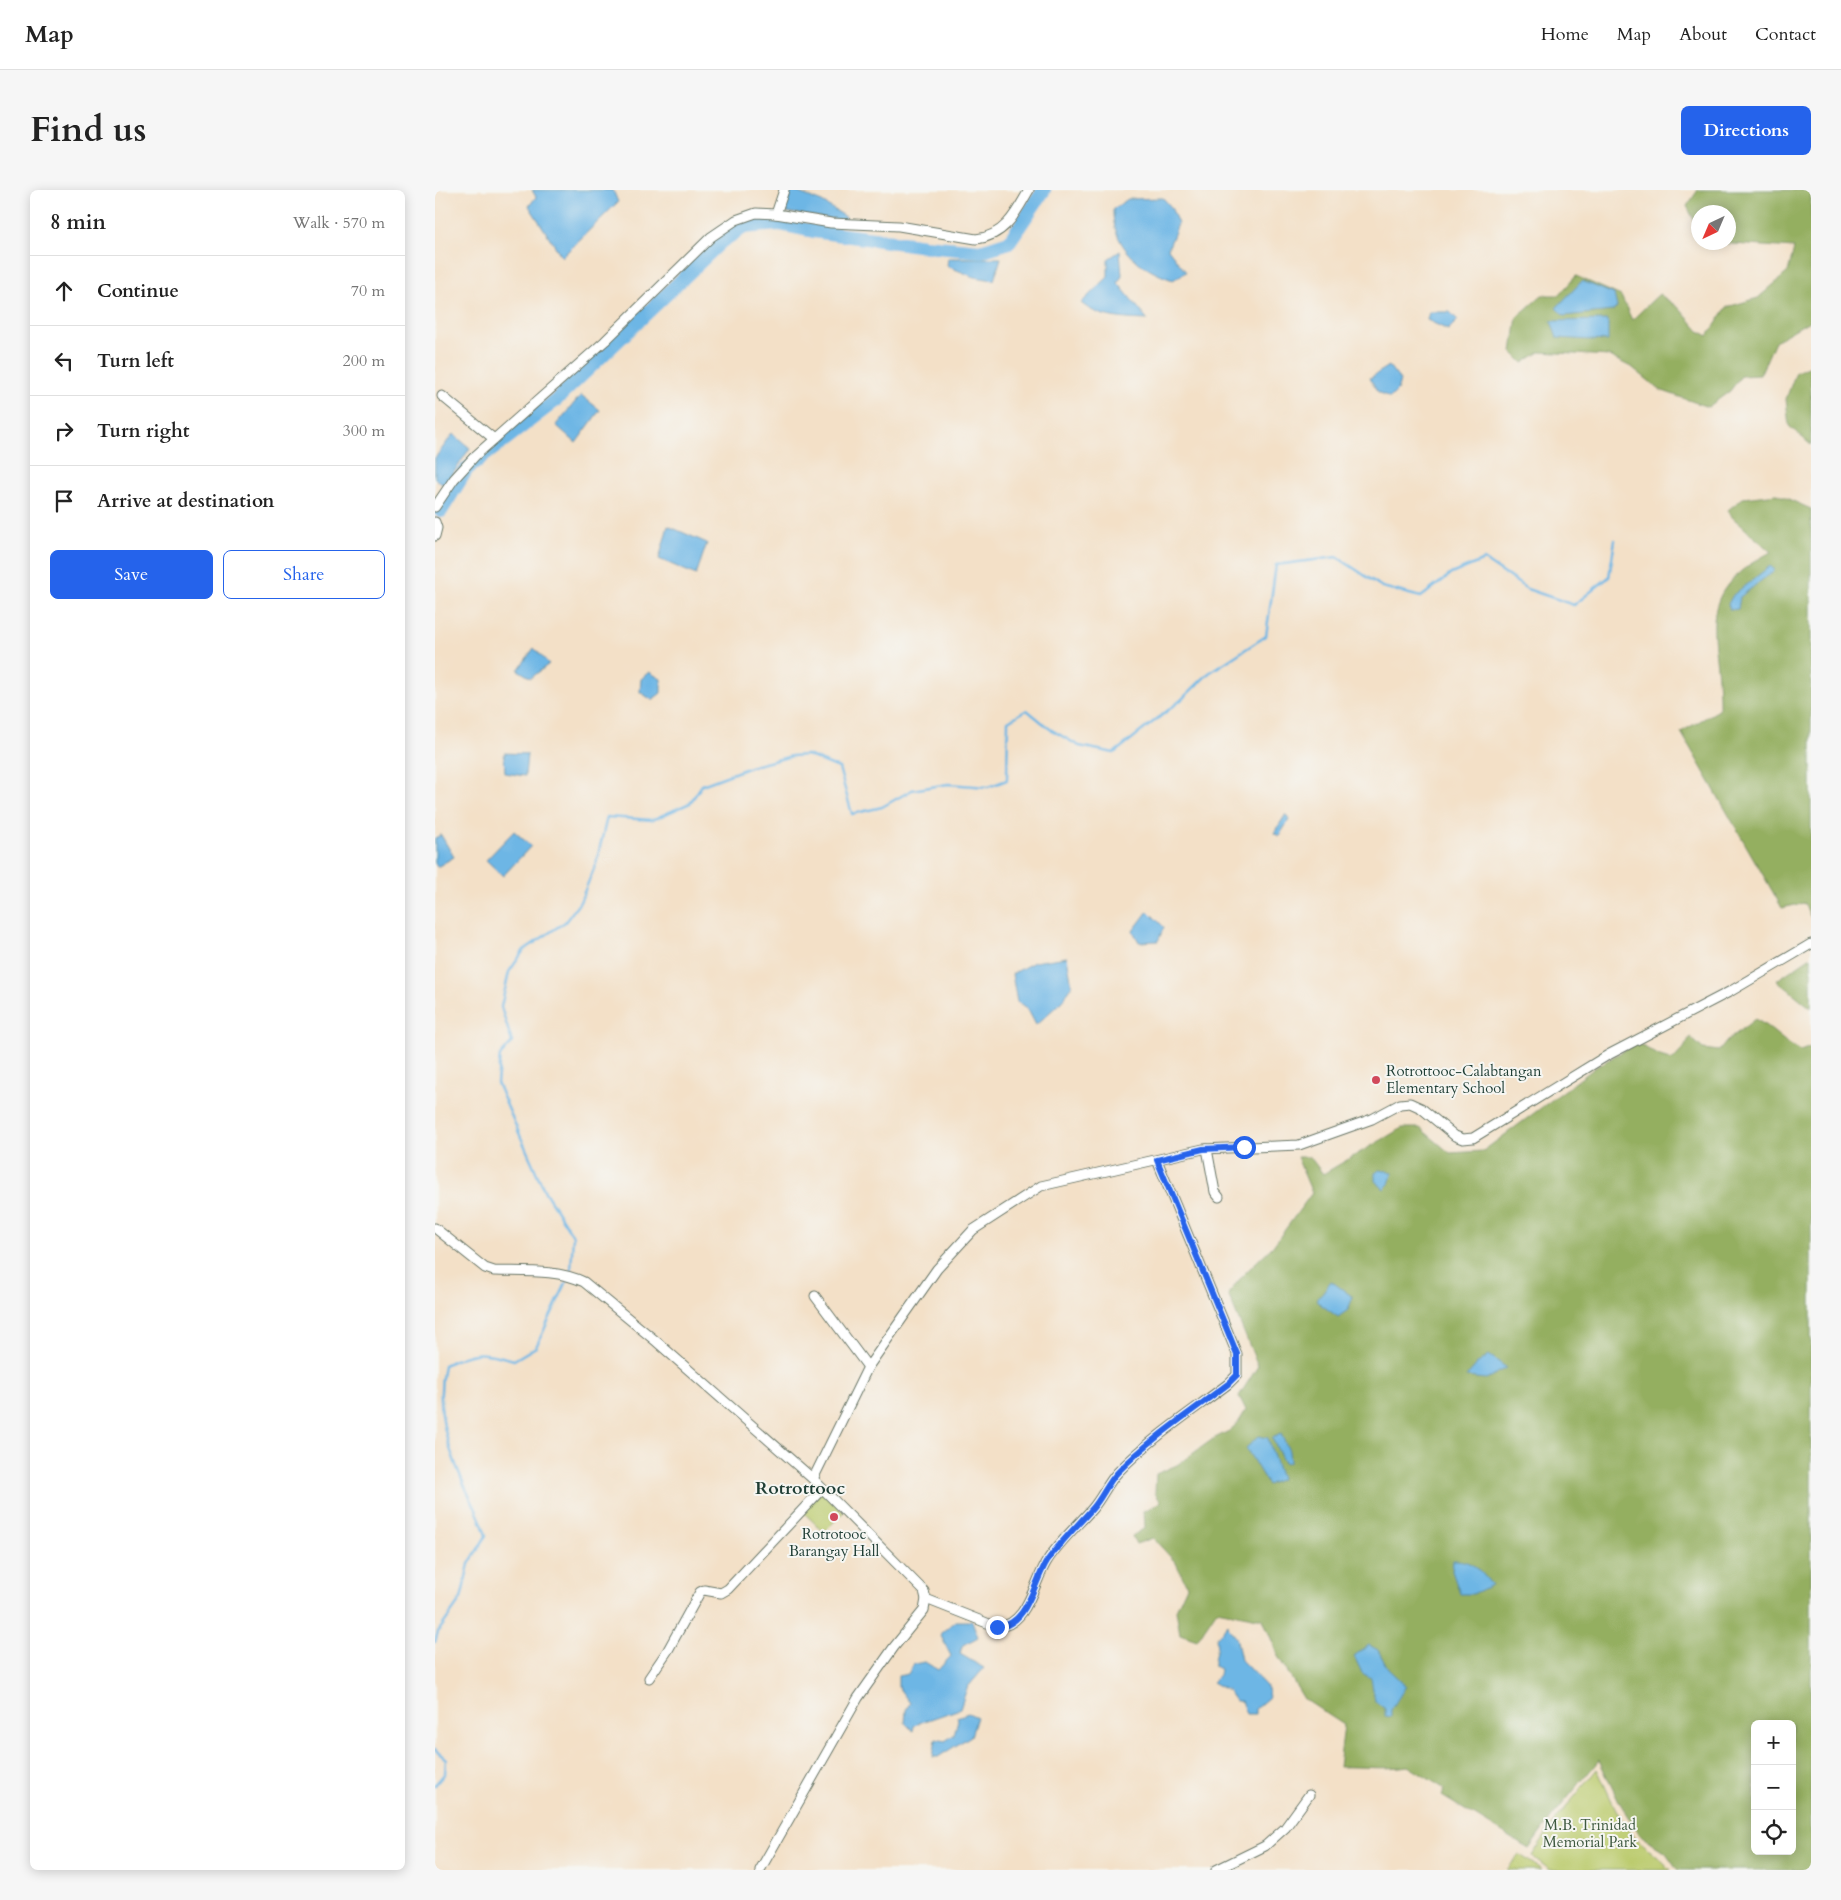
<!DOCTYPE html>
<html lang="en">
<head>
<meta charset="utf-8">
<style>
  :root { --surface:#fff; --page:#f6f6f6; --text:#222; --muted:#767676; --line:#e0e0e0; --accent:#2563eb }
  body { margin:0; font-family:Cardo,serif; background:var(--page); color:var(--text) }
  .controls { position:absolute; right:15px; bottom:15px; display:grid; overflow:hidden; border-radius:8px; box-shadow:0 2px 12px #0003 }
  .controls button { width:45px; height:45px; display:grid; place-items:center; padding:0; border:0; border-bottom:1px solid var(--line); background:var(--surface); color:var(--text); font:25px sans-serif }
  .compass { position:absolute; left:1256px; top:15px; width:45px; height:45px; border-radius:50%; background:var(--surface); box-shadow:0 2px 12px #0003; rotate:224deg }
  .stop { position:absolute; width:15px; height:15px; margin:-11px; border:4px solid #2563eb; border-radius:50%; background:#fff }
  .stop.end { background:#2563eb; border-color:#fff; box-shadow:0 1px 5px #0008 }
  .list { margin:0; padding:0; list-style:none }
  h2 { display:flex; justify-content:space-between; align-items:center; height:65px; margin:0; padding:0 20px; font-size:21px }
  h2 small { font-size:16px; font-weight:400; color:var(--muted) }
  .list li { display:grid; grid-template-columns:32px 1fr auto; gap:15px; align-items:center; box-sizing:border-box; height:70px; padding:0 20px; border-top:1px solid var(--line) }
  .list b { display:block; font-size:19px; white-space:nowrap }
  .list em { font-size:16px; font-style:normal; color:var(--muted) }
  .actions { display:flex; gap:10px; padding:15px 20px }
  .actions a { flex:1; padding:11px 0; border:1px solid var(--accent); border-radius:8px; text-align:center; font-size:18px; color:var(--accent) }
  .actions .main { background:var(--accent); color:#fff }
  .icon { flex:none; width:28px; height:28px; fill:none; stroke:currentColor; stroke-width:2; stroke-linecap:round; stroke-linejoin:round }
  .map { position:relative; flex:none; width:1376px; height:1680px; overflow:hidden; border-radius:8px }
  header { display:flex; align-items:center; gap:30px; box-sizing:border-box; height:70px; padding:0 25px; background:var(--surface); border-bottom:1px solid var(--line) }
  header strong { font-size:24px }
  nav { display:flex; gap:28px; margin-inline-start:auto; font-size:18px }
  .intro { display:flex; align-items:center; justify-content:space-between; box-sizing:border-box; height:120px; padding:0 30px }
  h1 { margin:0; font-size:35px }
  .button { padding:12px 22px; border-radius:8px; background:var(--accent); color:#fff; font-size:18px; font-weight:700 }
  main { display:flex; gap:30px; padding:0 30px }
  aside { flex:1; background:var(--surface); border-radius:8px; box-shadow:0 2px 12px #0003 }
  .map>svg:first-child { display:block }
  .green { fill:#bbcb6d; stroke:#6d8450 }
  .forest { fill:#94af60; stroke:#5a764a; fill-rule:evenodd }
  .water { fill:#6db6e5; stroke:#467a8c }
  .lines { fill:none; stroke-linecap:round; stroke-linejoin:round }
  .stream { stroke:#6db6e5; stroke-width:2.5 }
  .river { stroke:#6db6e5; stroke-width:14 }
  .minor-casing { stroke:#697667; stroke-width:11 }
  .minor { stroke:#fff; stroke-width:9 }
  .route { stroke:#2563eb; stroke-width:6 }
  .poi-dot { fill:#d1495b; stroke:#f6f6f2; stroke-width:2 }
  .labels { text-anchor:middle; stroke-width:4; stroke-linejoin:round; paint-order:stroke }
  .poi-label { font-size:15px; fill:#1f3d34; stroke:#f6f6f2; text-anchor:start }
  .park-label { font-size:15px; fill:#3e593f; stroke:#f6f6f2 }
  .quarter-label { font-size:18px; font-weight:bold; fill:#1f3d34; stroke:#f6f6f2 }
</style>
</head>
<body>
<header>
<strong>Map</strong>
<nav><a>Home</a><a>Map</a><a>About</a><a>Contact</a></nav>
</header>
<div class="intro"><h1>Find us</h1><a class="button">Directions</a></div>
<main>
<aside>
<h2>8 min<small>Walk · 570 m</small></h2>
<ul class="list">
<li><svg class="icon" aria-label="ahead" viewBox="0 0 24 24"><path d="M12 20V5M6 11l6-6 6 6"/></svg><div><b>Continue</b></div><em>70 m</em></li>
<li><svg class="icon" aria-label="left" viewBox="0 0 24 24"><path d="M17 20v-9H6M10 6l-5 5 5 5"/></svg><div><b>Turn left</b></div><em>200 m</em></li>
<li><svg class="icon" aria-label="right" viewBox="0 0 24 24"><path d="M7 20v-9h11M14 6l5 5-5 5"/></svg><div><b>Turn right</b></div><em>300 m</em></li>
<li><svg class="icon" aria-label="arrive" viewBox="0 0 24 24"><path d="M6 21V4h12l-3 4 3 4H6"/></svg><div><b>Arrive at destination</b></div></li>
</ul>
<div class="actions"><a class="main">Save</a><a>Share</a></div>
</aside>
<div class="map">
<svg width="1376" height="1680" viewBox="0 0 1376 1680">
  <rect width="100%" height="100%" fill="#f6f6f2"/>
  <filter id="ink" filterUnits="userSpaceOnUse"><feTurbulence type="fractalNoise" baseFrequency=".02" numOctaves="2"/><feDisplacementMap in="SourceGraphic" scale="10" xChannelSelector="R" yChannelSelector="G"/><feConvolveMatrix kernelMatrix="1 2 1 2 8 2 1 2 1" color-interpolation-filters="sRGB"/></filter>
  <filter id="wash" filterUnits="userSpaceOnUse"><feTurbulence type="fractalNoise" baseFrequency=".0096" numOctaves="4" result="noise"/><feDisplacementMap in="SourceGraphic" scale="20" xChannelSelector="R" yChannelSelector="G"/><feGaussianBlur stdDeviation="1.12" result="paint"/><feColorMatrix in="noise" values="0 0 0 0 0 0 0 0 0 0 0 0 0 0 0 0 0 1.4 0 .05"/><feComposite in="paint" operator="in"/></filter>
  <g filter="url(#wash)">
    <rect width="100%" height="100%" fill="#f3e0c7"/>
    <g class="green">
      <path d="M387,1300L409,1322L389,1342L367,1321Z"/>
      <path d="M1162,1579C1173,1601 1182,1628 1199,1646C1211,1659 1225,1667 1236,1680H1115L1097,1666L1119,1632Z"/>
      <path d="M1084,1664L1107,1680H1072Z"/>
    </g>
    <g class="forest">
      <path d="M1263,0H1376V130L1340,151L1325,185L1306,186L1295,201L1273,217L1225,200L1198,178L1174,166L1105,162L1088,173L1077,162L1082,127L1107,105H1124L1141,86L1186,106L1197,130L1224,104L1244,118L1264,141L1273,146L1292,117L1323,108L1353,82L1359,58L1283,53L1294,52V22H1264L1263,38L1252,16Z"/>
      <path d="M1376,176V255L1354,236L1351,209L1361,182Z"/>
      <path d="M1342,304L1376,319V728L1369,713L1347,718L1246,542L1284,520C1286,444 1252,406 1336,362L1297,327L1293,320L1308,308Z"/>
      <path d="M1376,767V818L1342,790Z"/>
      <path d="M1320,829C1337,838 1348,852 1365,861L1376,857V1680H1243L1231,1663L1204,1644L1183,1610L1164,1570L1116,1628L1094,1659L1007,1606L1010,1599L973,1576C950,1580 928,1576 904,1577L909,1535L869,1509L844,1468L828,1429L782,1420L762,1450L745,1444L741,1420L752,1396L741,1373L718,1348L701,1354L697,1346L710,1338L709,1321L726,1312L720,1303L721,1284L742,1275L778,1249L794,1241L803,1233L811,1220L804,1206L823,1176L793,1104L808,1085L838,1056L877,1003L862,967H875L888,984L967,938H985L1015,963L1048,961L1161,877L1202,853L1225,866L1238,870L1249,858L1255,847L1268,859L1284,861L1292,851ZM1320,1534H1357V1661H1320Z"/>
    </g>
    <g class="water">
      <path d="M97,0H178L183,12L127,67L94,16L101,7Z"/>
      <path d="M357,0L387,12L411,27V31L349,22Z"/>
      <path d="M728,8L736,17L743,34L733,59L751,82L738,90C704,79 677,56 678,19L693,9Z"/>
      <path d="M685,61L687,85L683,93L713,130C689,129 665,129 646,113L673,87V69Z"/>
      <path d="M513,68H566L559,90L539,87L512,76Z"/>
      <path d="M1147,91L1179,104L1182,117L1178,121L1129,126L1121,118Z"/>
      <path d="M994,122H1015L1023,130L1013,140L992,130Z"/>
      <path d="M1173,130V151L1122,148L1116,131Z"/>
      <path d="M954,176L965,190L962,201L955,208L942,201L935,188Z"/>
      <path d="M146,205L165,220L141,253L121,235Z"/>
      <path d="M18,244L35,258L10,296L0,289V268Z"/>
      <path d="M233,336L272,353L261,385L224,369Z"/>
      <path d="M1335,376L1340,380L1305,407L1303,419L1295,420L1293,414L1298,405Z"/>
      <path d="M99,458L114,474L96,488L83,480Z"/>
      <path d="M214,482L226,489V503L217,510L205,502L206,489Z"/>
      <path d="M69,563L92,564L90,586L70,583Z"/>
      <path d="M851,624L854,630L844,646L839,643Z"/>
      <path d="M79,641L96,656L68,686L51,670Z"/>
      <path d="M6,645L19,667L2,677L0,673V648Z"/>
      <path d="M713,721L729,737L723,751L704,752L698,741Z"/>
      <path d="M632,767L637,796L626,812L601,835L592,818L582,812L577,784L599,772Z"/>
      <path d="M945,980L958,982L954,994L949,999L940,991V983Z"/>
      <path d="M896,1091L918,1107L913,1120L903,1127L881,1111Z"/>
      <path d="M1054,1165L1072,1178L1051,1189L1031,1187L1042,1174Z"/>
      <path d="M846,1244L854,1261L855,1272L849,1273L837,1248Z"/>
      <path d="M824,1246L833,1248L846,1289L833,1295L811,1258Z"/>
      <path d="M1018,1370C1039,1370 1045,1381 1057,1395L1038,1404H1025L1017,1381Z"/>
      <path d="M520,1431H537L543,1447L527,1456L525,1464L549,1478L532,1498L525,1519L484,1533L479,1536L478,1541L470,1533L471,1520L475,1513L463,1497V1486L473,1484L479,1474L490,1472L503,1480L516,1466L505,1444Z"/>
      <path d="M793,1434L794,1439L801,1447L806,1470L831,1496L834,1507L820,1519V1524H811L806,1511H800L793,1501L777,1492L784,1485L785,1479L779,1476C778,1467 784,1457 781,1448Z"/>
      <path d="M934,1455L943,1460L953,1479L971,1496L956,1520V1527L950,1526V1519L940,1511L936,1488L927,1483L919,1466Z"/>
      <path d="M533,1523L542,1527L536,1546L503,1567H498L501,1549L510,1551L519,1545L523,1530L522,1527Z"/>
    </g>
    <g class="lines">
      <g class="stream">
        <path d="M136,1080L138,1046L110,1002L62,893L65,866L77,852L66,817L74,782L89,760L130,732L145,712L161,674L172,627L217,630L255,613L267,595L318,576L357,566L372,565L404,578L417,624L447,617L477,600L513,594L553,597L572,590L573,531L592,520L615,539L644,556L679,563L746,510L774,483L831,446L841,375L902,367L947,397L986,407L1016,384L1049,370L1092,399L1139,415L1174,387L1180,350"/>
        <path d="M0,1452L3,1442L26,1409L34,1374L51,1346C46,1326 36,1311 28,1292C11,1253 0,1218 9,1175C40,1160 47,1161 79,1170L101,1157L133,1089"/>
        <path d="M0,1560L11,1569L10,1583L0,1595"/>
      </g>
      <path class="river" d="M6,321L32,279L120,211L287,51L309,37L344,34L378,41L490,56L546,61L574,52L609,0"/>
    </g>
  </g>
  <g filter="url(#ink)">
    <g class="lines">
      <g class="minor-casing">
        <g id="minor">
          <path d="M341,24L396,33L464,36L541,49C570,46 581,23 594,0"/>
          <path d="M7,206L59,249"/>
          <path d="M0,317L19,289L40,266L170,151L276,47L301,30L321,23L341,24L349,0"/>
          <path d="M0,332L2,338L0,346"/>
          <path d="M772,959L780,1002L784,1007"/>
          <path d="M0,1038L50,1078L59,1081C90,1082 121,1079 149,1092L222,1152L378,1289L489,1401L491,1409L489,1420L459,1457L423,1508L325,1680"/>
          <path d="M380,1106L433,1177"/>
          <path d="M378,1289L433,1177L502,1079L538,1040L606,996L768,959L864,955L937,929L965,914L975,913L986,918L1020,946L1028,949L1038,948L1173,865L1296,801L1376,754"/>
          <path d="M491,1409L562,1437C593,1436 599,1391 612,1371C624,1352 642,1336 657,1319C667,1308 673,1292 683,1282C716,1248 756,1222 793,1194L802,1185V1164L722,970"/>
          <path d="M214,1488L233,1460L265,1402L269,1400L286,1403L293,1399L387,1299"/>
          <path d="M781,1680L830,1656L850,1638L874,1605"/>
        </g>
      </g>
      <use href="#minor" class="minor"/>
    </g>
  </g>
  <g class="lines" filter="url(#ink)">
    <path class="route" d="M562,1437C593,1436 599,1391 612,1371C625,1352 642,1336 657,1319C667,1308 673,1292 683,1282C716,1248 756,1222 793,1194L802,1185V1164L722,970L768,959L809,957"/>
  </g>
  <g class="poi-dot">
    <circle cx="941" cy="890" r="5"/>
    <circle cx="399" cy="1327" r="5"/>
  </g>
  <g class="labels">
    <g class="poi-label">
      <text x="951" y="886">Rotrottooc-Calabtangan<tspan x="951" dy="17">Elementary School</tspan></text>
      <text x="399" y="1349" text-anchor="middle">Rotrotooc<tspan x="399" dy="17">Barangay Hall</tspan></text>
    </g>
    <g class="park-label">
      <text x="1155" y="1640">M.B. Trinidad<tspan x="1155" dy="17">Memorial Park</tspan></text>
    </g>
    <g class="quarter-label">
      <text x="365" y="1304">Rotrottooc</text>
    </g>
  </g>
</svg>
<div class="controls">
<button>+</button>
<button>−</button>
<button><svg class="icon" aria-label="locate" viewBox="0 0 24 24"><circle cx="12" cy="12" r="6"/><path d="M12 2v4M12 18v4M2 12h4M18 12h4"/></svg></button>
</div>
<svg class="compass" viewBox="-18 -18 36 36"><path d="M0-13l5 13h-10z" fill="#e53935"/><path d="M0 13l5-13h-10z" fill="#767676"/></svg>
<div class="stop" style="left:809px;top:957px"></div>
<div class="stop end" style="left:562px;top:1437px"></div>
</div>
</main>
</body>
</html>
